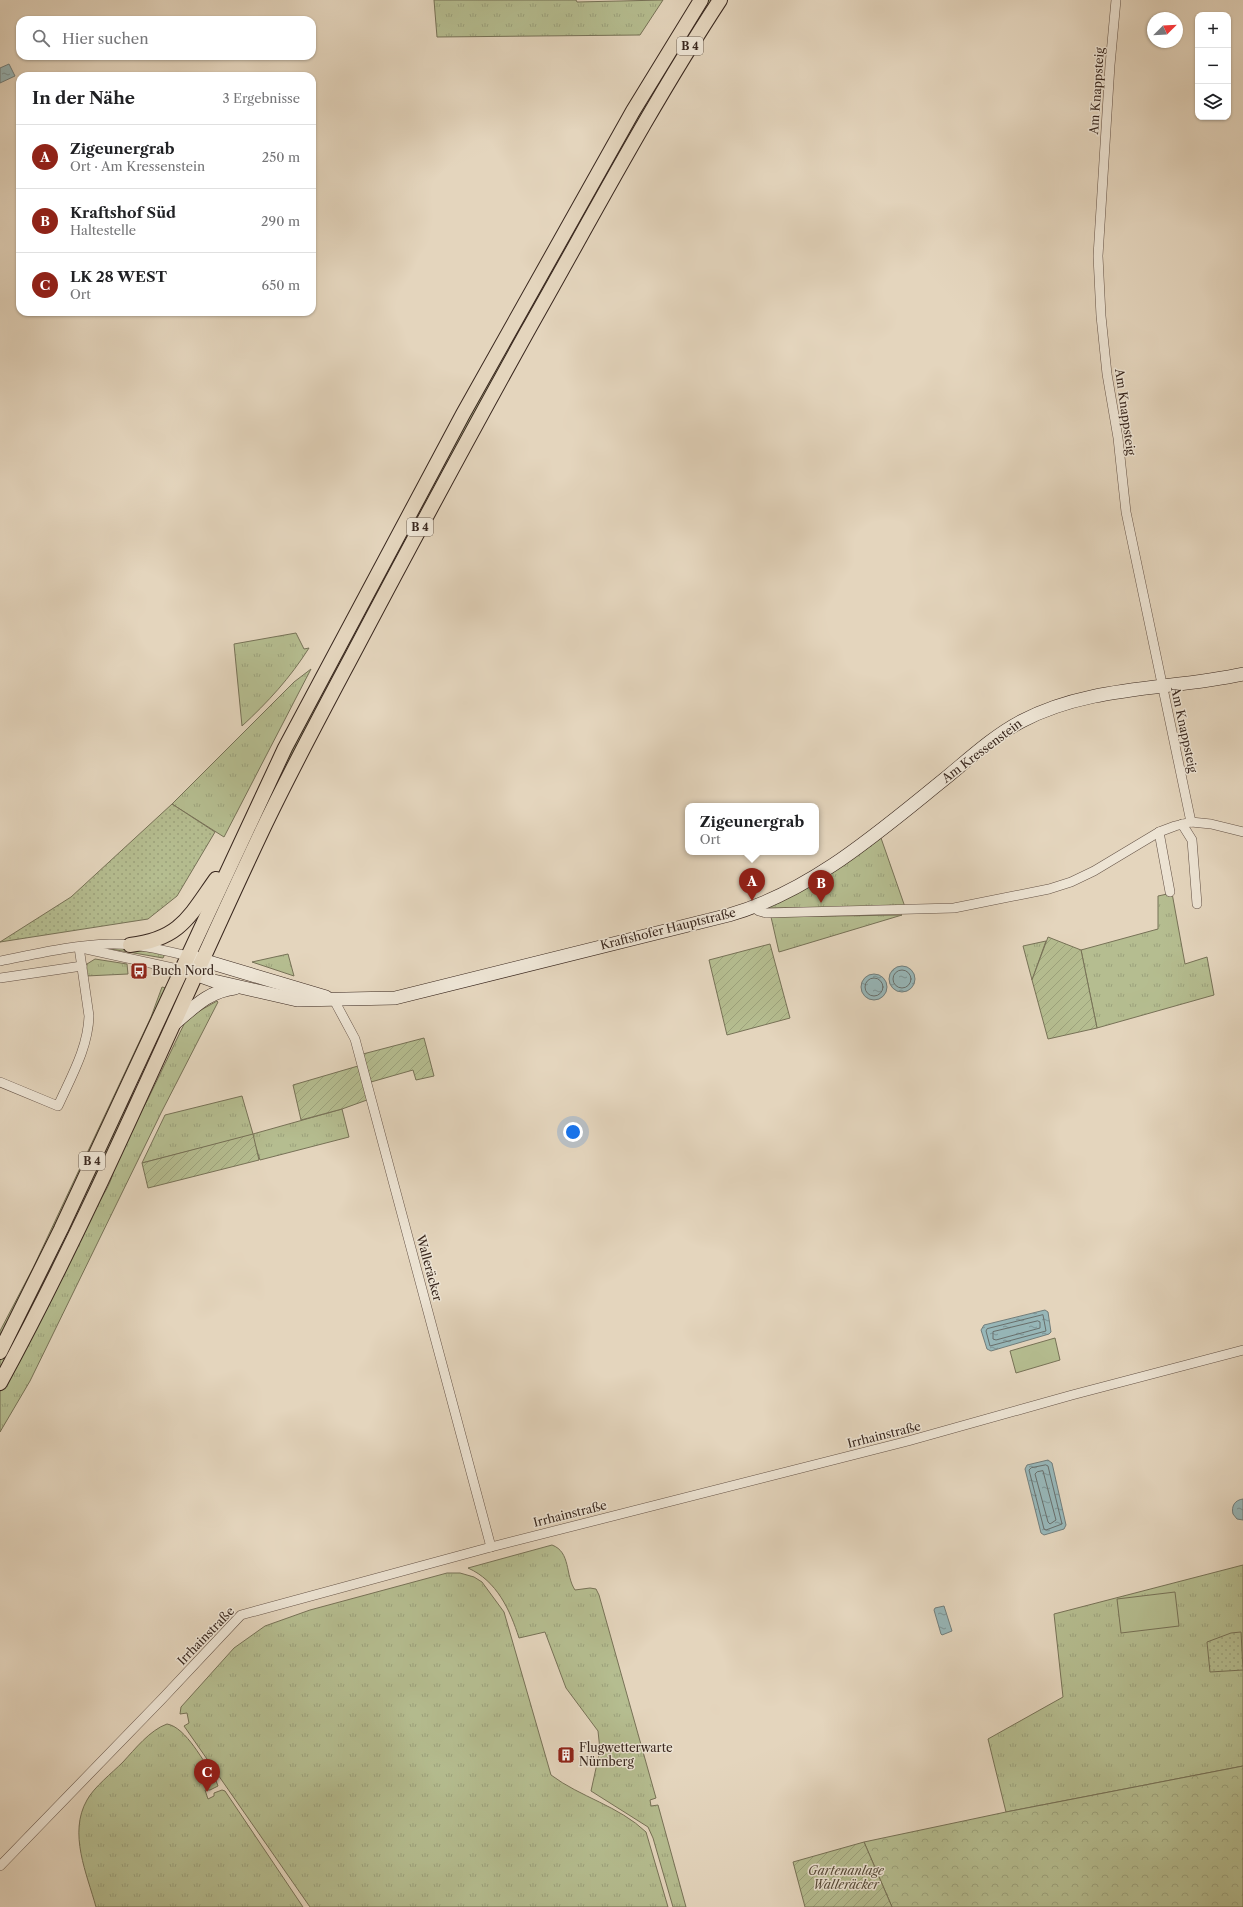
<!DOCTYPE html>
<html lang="de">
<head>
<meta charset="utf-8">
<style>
  :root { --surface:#fff; --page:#f2f2f2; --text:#202124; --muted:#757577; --line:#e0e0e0; --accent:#8f2418 }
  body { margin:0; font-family:"Libre Caslon Text",serif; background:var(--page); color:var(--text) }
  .controls { position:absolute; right:12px; top:12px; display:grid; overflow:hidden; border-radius:8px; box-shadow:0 1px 3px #0004 }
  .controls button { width:36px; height:36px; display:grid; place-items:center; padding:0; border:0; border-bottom:1px solid var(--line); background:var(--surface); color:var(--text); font:20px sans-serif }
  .compass { position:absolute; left:1147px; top:12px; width:36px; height:36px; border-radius:50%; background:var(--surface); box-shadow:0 1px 3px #0004; rotate:66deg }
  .you { position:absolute; left:573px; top:1132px; width:14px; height:14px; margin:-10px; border:3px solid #fff; border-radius:50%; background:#1a73e8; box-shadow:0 0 0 6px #1a73e833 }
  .badge { display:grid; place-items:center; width:26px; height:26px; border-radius:50%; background:var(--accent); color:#fff; font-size:13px; font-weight:700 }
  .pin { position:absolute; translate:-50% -33px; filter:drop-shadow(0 1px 2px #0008) }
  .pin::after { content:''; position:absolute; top:21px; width:14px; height:12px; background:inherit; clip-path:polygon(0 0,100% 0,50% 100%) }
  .popup { position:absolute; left:685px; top:803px; width:134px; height:52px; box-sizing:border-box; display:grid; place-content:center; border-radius:8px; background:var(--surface); filter:drop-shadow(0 1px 3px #0005); font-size:13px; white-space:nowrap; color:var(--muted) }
  .popup b { font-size:15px; color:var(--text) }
  .popup::after { content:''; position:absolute; left:50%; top:100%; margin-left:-8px; border:8px solid transparent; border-top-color:var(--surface) }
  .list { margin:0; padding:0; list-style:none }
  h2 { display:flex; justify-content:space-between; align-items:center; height:52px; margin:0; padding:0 16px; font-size:17px }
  h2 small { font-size:13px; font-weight:400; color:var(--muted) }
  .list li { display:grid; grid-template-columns:26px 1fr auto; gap:12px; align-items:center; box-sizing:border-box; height:64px; padding:0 16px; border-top:1px solid var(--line) }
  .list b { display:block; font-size:15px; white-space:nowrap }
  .list p { margin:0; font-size:13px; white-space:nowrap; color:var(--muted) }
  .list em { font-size:13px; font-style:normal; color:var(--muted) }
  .icon { flex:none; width:22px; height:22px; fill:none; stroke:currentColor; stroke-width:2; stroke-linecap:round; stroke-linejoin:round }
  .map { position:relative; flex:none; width:1243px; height:1907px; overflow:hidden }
  .search { position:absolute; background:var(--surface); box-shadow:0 1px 3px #0004; left:16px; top:16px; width:300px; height:44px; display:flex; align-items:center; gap:10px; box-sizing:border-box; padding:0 14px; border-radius:12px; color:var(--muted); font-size:15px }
  .panel { position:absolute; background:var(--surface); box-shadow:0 1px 3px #0004; left:16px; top:72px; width:300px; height:244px; border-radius:12px }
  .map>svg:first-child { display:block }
  .grass { fill:url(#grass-tufts); stroke:#777257 }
  .forest { fill:url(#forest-crowns); stroke:#777257 }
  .park { fill:url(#park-dots); stroke:#777257 }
  .garden { fill:url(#garden-furrows); stroke:#777257 }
  .pitch { fill:#b5bd90; stroke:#777257 }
  .water { fill:url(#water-ripples); stroke:#717d7b }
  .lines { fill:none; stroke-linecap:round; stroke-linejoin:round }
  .shore { stroke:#686f6c; stroke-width:1 }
  .street-casing { stroke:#645246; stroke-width:10 }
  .secondary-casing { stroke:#39271e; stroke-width:14 }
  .primary-casing { stroke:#39271e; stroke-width:16 }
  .street { stroke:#ede4d4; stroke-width:9 }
  .secondary { stroke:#ede4d4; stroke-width:13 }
  .primary { stroke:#e4d5bd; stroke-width:14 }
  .labels { text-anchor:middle; stroke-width:3; stroke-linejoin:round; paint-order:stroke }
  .shield { fill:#ede4d4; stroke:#6f6055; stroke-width:1 }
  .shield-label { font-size:11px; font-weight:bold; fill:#39271e }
  .street-label { font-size:12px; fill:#39271e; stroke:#ede4d4 }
  .poi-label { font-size:12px; fill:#39271e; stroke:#ede4d4; text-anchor:start }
  .park-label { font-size:12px; font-style:italic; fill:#584c3a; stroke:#ede4d4 }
</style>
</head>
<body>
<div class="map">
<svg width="1243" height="1907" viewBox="0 0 1243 1907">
  <defs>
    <pattern id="grass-tufts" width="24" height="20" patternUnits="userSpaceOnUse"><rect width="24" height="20" fill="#b5bd90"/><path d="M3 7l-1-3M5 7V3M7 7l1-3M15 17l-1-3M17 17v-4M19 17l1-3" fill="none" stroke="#9ca27c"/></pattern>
    <pattern id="forest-crowns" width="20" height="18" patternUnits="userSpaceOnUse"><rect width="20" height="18" fill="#b5bd90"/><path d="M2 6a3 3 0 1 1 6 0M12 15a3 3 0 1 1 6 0" fill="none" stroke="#9ca27c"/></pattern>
    <pattern id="park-dots" width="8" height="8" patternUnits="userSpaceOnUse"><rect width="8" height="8" fill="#b5bd90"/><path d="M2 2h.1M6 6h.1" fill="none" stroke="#9ca27c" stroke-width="1.8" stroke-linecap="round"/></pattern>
    <pattern id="garden-furrows" width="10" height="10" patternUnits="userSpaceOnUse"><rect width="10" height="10" fill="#b5bd90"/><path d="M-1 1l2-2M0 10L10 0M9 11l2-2" fill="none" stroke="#9ca27c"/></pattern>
    <pattern id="water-ripples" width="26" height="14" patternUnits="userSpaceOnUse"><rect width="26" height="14" fill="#97b7b9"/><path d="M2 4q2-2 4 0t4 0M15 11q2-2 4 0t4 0" fill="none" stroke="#7c9596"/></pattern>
  </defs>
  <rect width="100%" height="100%" fill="#e4d5bd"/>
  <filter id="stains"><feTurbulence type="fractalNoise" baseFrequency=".005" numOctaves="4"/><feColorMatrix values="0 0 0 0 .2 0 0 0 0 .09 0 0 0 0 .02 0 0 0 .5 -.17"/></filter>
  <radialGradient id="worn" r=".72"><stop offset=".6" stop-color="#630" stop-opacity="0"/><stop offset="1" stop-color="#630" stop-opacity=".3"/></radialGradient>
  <g class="grass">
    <path d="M434,0H576L577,2L663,0L640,35L437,37Z"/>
    <path d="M705,0H713L653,98L647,94Z"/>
    <path d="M641,103L648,107L207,939H204L240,862L262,808L370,595Z"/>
    <path d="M296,633L304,649L309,648C290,678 268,702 242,726L234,644Z"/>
    <path d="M311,669L224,837L172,804L294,682Z"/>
    <path d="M881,838L905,907L767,908Z"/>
    <path d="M1172,893L1185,964L1207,957L1214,995L1097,1028L1081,950L1158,929V896Z"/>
    <path d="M902,915L779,952L771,917Z"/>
    <path d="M1046,941L1032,980L1023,946Z"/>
    <path d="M105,948H121L165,954L163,958Z"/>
    <path d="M288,954L294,976L252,962Z"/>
    <path d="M95,959L127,964L128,974L86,976L87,964Z"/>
    <path d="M162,987L166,988L159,1005L0,1341V1331L33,1268L151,1017Z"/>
    <path d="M217,1001L218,1002L161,1113L30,1381L0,1432V1392L89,1216C98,1203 117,1178 113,1163L148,1099L187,1018Z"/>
    <path d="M138,1079L111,1148L0,1374V1359Z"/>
    <path d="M242,1096L253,1134L342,1109L349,1137L260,1160L252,1135L142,1163L165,1115Z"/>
    <path d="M552,1545C571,1552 565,1575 575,1590L590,1588L596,1589L599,1595L656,1798L650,1800L651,1806L658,1805L686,1907H673L653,1838L648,1827L591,1791L600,1750L598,1731L566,1688L545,1632L519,1638C510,1610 497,1581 468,1568Z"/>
    <path d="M1243,1565V1766L1006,1812L988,1739L1063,1697L1054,1614Z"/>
    <path d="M447,1573H460L474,1577L482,1582L504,1612L551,1775C580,1797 619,1806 646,1832L668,1907H310L184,1726L189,1723L187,1713L180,1714L181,1707L234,1648L265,1626L310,1610Z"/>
    <path d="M167,1724C186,1727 204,1763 215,1778L218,1786L210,1790H205L208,1799L214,1796V1793L222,1790L225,1791L303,1907H96C87,1874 68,1833 87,1800C94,1787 112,1773 123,1762C135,1749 150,1730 167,1724Z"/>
  </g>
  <path class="forest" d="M1243,1766V1907H892L864,1842L1006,1812Z"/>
  <g class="park">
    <path d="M172,804L215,832L177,896L148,919L0,942L71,897Z"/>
    <path d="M1241,1632L1243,1670L1210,1672L1207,1642L1231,1633Z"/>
  </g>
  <g class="garden">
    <path d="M1048,937L1081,950L1097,1028L1048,1039L1032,980Z"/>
    <path d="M770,944L790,1018L727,1035L709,960Z"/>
    <path d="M424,1038L434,1076L416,1080L413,1070L371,1082L363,1054Z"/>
    <path d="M358,1066L367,1100L342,1109L301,1120L293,1085Z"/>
    <path d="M253,1134L259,1160L148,1188L142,1163Z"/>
    <path d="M864,1842L892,1907H805L793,1862Z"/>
  </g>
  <g class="pitch">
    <path d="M1055,1338L1060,1360L1016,1373L1010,1351Z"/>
    <path d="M1175,1592L1179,1626L1121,1633L1117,1599Z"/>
  </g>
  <g class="water">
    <path d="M9,64L15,76L0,83V68Z"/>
    <circle cx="902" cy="979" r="13"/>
    <circle cx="874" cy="987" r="13"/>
    <path d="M1045,1310L1048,1312L1051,1332L1049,1334L991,1351L987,1349L981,1330L984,1325Z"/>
    <path d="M1048,1460L1052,1463L1066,1525L1064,1529L1044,1535L1041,1533L1025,1469L1027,1465Z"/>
    <path d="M1243,1499V1520L1237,1519L1233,1514C1231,1506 1235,1500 1243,1499Z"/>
    <path d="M944,1606L952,1631L942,1635L941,1634L934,1610L935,1608Z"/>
  </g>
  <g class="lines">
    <g class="shore">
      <circle cx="902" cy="979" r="9"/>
      <circle cx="874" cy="987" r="9"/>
      <path d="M1043,1315L1046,1331L990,1346L986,1331L987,1329Z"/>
      <path d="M1038,1321L1040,1322V1328L996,1340L993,1339V1332Z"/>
      <path d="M1046,1465L1048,1466L1062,1524L1046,1530L1044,1529L1029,1470L1031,1468Z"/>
      <path d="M1043,1471L1056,1520L1050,1524L1048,1522L1035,1474L1037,1472Z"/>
    </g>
    <g class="street-casing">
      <g id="street">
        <path d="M1116,0L1110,65L1098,256L1101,316L1107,374L1118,438L1126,512L1191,822"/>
        <path d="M1182,824L1192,840L1197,904"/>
        <path d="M1159,832L1170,892"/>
        <path d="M753,907L759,911L766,913L954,908L1049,889L1071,882L1094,871L1159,832L1175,826L1191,822L1211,824L1243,832"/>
        <path d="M86,949L182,970"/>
        <path d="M0,961C36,954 73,945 109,944C135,943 163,950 188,956"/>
        <path d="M0,978L82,966"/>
        <path d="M334,1000L355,1039L491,1547"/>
        <path d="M0,1082L58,1106C71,1077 88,1048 89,1016L79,947"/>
        <path d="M0,1866L162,1699L241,1615L491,1547L908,1441L1072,1395L1243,1350"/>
      </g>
    </g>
    <g class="secondary-casing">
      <g id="secondary">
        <path d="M192,957L326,997"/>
        <path d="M186,971L214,981L297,1000L395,998L729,915C813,891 881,830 947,777C971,757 995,735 1022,721C1090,685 1170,690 1243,674"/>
        <path d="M174,1024C194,1007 209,991 235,988"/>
      </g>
    </g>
    <g class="primary-casing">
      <g id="primary">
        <path d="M130,945C180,939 189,917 216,879"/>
        <path d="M0,1352L61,1229L285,748L463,414L633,111L701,0"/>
        <path d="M0,1383C97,1204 175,1015 262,831C290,772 321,714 352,656C409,548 467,440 527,332C590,221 650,107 720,0"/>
      </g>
    </g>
    <use href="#street" class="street"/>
    <use href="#secondary" class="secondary"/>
    <use href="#primary" class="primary"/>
  </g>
  <defs>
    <g id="bus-square" transform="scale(0.9)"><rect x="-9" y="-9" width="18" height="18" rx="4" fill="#8f2418" stroke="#ede4d4"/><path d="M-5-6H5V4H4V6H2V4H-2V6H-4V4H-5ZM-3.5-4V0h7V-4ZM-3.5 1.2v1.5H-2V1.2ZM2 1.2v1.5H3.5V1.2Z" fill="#fff"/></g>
    <g id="building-square" transform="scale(0.9)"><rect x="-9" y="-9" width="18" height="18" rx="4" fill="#8f2418" stroke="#ede4d4"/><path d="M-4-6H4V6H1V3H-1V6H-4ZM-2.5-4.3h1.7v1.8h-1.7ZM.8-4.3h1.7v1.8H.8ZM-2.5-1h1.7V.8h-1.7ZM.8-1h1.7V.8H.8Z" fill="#fff"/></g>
  </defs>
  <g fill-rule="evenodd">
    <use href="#bus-square" x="139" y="971"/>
    <use href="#building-square" x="566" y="1755"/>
  </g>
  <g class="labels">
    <g class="shield">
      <rect x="677" y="37" width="26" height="18" rx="3"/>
      <rect x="407" y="518" width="26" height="18" rx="3"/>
      <rect x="79" y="1152" width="26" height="18" rx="3"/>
    </g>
    <g class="shield-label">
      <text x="690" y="50">B 4</text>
      <text x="420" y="531">B 4</text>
      <text x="92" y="1165">B 4</text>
    </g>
    <g class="street-label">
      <text transform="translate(1097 91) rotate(-86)" y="4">Am Knappsteig</text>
      <text transform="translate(1125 412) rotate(82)" y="4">Am Knappsteig</text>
      <text transform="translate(1184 730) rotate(78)" y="4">Am Knappsteig</text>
      <text transform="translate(982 751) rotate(-37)" y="4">Am Kressenstein</text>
      <text transform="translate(668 929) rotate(-14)" y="4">Kraftshofer Hauptstraße</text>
      <text transform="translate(429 1268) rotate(75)" y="4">Walleräcker</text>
      <text transform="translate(884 1435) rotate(-14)" y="4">Irrhainstraße</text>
      <text transform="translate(570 1514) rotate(-14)" y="4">Irrhainstraße</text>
      <text transform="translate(206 1636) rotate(-46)" y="4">Irrhainstraße</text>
    </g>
    <g class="poi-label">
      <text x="152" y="975">Buch Nord</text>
      <text x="579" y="1752">Flugwetterwarte<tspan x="579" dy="14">Nürnberg</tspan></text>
    </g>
    <g class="park-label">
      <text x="846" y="1875">Gartenanlage<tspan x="846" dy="14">Walleräcker</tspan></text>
    </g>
  </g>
  <rect width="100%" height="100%" filter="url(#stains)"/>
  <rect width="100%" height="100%" fill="url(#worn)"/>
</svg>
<div class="controls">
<button>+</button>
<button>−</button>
<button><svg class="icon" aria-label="layers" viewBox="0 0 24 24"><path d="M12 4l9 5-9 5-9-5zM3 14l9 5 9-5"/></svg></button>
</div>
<svg class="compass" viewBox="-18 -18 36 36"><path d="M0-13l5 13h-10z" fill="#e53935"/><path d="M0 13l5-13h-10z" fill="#757577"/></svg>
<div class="you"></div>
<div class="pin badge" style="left:752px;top:901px">A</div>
<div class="popup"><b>Zigeunergrab</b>Ort</div>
<div class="pin badge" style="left:821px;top:903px">B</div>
<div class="pin badge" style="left:207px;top:1792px">C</div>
<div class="search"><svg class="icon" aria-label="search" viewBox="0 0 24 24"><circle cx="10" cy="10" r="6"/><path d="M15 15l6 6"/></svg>Hier suchen</div>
<section class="panel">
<h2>In der Nähe<small>3 Ergebnisse</small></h2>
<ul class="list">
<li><span class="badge">A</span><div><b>Zigeunergrab</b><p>Ort · Am Kressenstein</p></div><em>250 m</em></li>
<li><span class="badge">B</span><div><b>Kraftshof Süd</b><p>Haltestelle</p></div><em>290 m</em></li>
<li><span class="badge">C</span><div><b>LK 28 WEST</b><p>Ort</p></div><em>650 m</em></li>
</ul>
</section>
</div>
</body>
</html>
